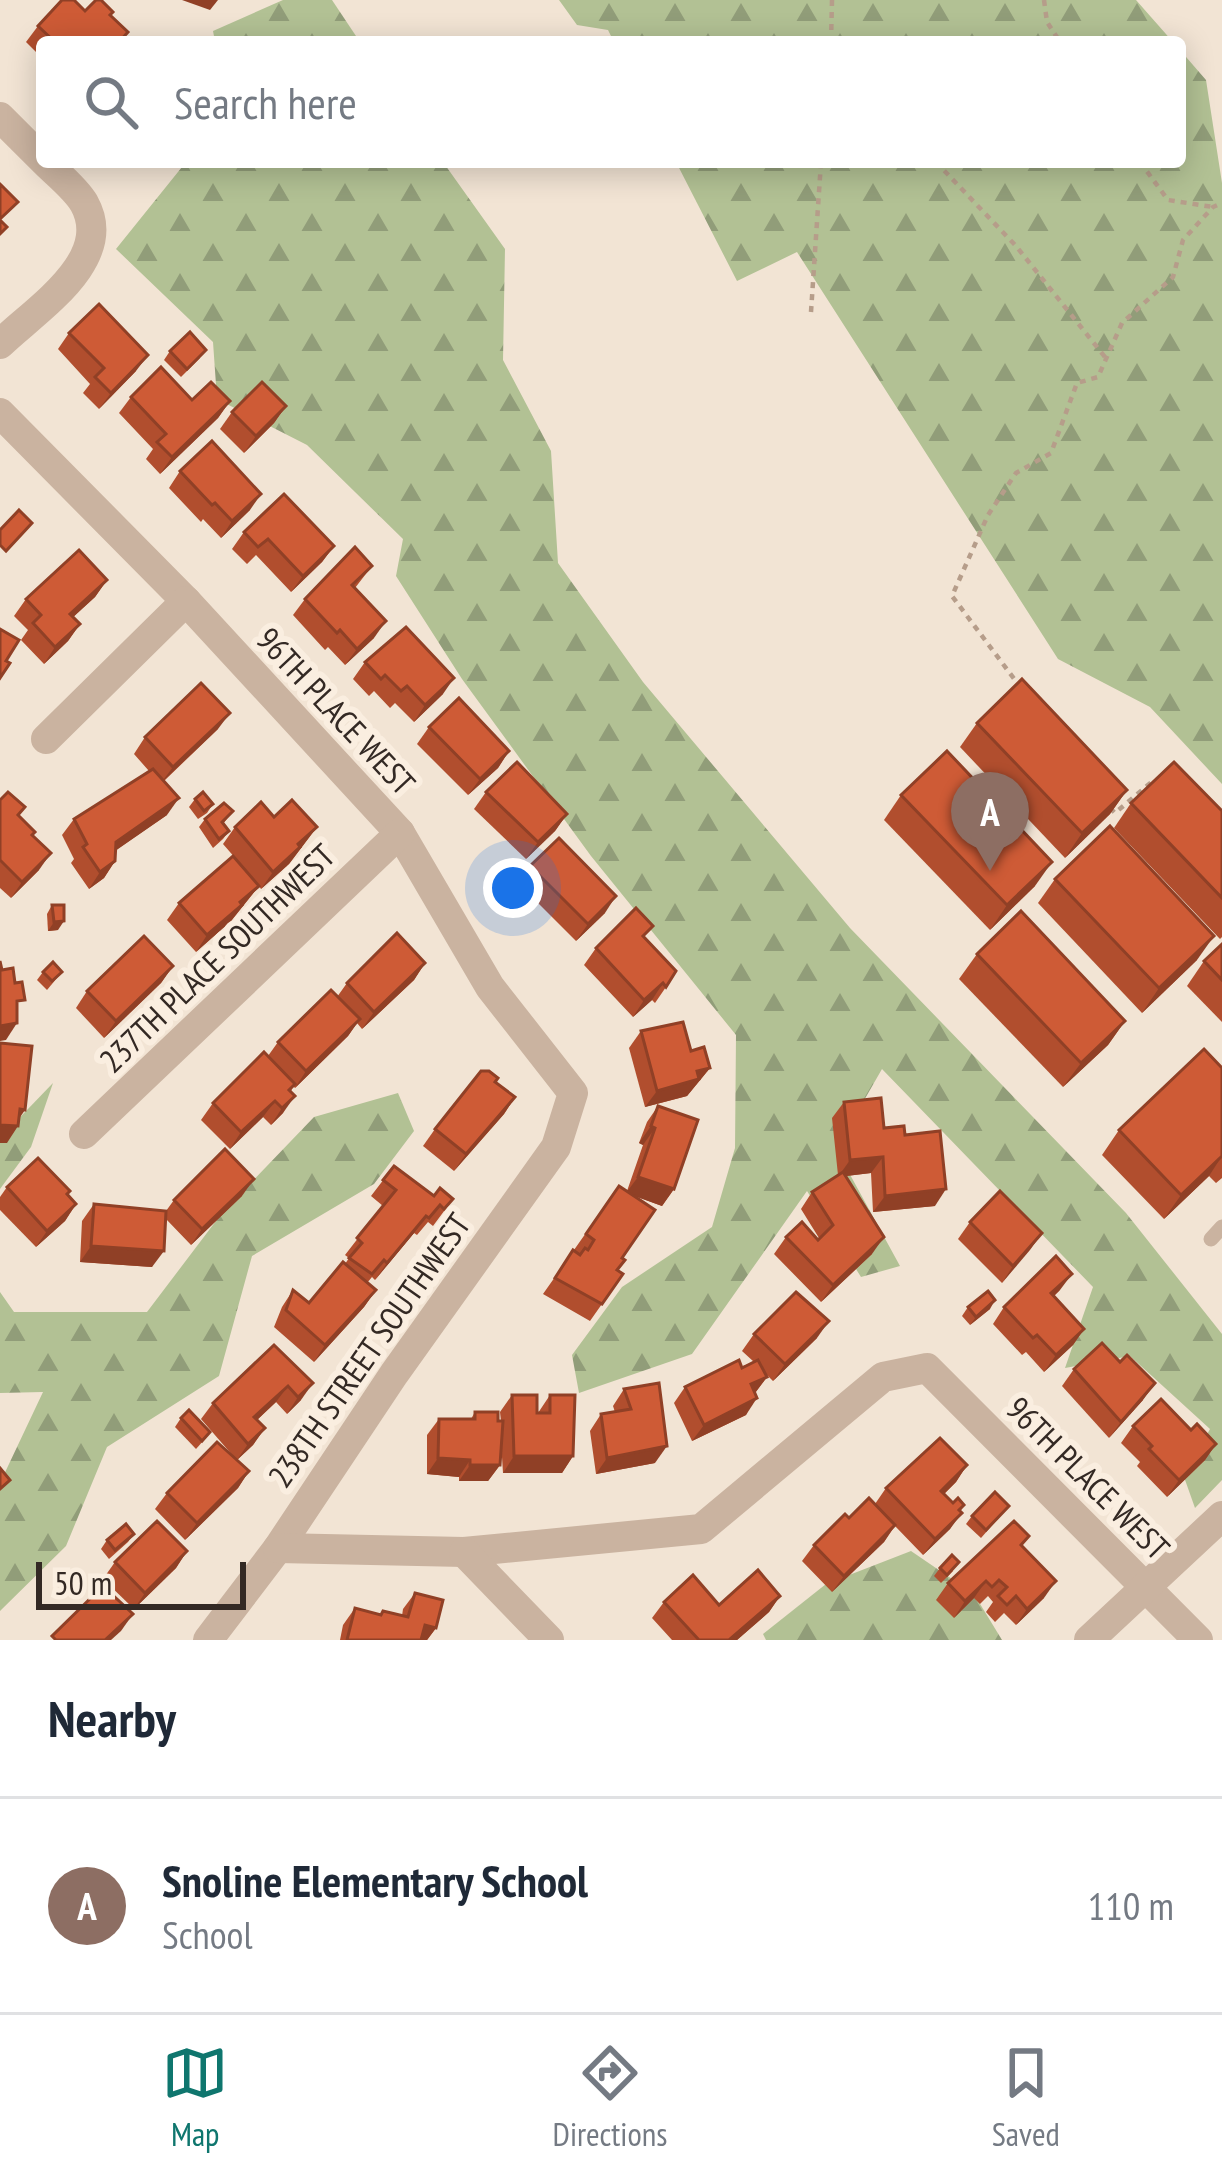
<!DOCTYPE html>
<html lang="en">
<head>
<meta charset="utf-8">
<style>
  :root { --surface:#fff; --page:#f6f6f7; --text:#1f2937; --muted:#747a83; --line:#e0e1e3; --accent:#0f766e }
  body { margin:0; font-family:"PT Sans Narrow",sans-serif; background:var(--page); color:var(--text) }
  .scale { position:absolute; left:36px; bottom:30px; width:210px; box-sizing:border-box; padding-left:12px; border:6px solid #332924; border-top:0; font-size:33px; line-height:42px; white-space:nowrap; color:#332924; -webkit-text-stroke:9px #faeee0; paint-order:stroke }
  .you { position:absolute; left:513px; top:888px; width:42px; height:42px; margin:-30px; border:9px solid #fff; border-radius:50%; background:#1a73e8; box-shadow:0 0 0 18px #1a73e833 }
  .badge { display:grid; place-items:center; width:78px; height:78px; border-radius:50%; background:var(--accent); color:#fff; font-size:39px; font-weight:700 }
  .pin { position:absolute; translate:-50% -99px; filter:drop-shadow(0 3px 6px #0008) }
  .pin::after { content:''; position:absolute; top:63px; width:42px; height:36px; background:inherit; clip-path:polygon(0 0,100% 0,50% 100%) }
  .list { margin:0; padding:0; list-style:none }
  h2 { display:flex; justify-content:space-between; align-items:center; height:156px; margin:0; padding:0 48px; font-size:51px }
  h2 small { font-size:39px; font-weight:400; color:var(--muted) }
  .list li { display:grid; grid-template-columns:78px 1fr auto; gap:36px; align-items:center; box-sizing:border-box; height:216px; padding:0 48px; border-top:3px solid var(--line) }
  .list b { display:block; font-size:45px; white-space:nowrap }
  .list p { margin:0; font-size:39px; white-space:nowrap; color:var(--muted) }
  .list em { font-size:39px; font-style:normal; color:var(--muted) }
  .icon { flex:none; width:66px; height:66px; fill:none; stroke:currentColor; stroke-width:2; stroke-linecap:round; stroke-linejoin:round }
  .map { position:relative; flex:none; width:1222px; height:1640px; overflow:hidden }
  .search { position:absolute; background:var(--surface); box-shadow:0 6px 30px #0003; left:36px; right:36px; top:36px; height:132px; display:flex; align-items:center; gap:30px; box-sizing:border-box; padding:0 42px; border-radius:12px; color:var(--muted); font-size:45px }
  .sheet { height:372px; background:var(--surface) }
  nav { display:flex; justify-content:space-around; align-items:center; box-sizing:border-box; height:168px; border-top:3px solid var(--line); background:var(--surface); font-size:33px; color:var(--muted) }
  nav a { display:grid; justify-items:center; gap:6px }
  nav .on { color:var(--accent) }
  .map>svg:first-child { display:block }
  .forest { fill:url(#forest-firs) }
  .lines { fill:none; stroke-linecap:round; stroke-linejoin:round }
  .path { stroke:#b69d8a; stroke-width:4.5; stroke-dasharray:6 6; stroke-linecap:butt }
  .lane { stroke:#cab3a0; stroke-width:15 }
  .street { stroke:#cab3a0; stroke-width:30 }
  .wall { fill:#b14e2e }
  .shaded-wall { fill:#904026 }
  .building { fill:#ce5b36; stroke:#904026; stroke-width:3 }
  .labels { text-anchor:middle; stroke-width:12; stroke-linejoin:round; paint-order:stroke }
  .street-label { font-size:33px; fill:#332924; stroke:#faeee0 }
</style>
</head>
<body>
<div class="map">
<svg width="1222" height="1640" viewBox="0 0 1222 1640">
  <defs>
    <pattern id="forest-firs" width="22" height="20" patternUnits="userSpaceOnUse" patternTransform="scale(3)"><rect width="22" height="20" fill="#b2c194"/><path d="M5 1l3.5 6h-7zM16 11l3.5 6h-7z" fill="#919d79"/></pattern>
  </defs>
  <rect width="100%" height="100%" fill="#f2e4d4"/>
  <g class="forest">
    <path d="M283,0H332L360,42H215L213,31Z"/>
    <path d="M559,0H1136L1173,42H614L608,30L577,25Z"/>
    <path d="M1180,50L1206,80L1222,183V784L1150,707L1058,659L797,252L737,281L676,162H1180Z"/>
    <path d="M186,162H443L505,249L503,360L551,451L558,563L643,682L850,928L1126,1213L1222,1334V1480L1195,1508L1184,1477L1210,1429L1130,1356L1065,1368L1093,1287L882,1069L836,1149L900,1266L861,1277L807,1191L692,1354L579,1393L572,1355L622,1287L712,1227L735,1148L736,1035L591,856L462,679L396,576L403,539L307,445L217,399L213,342L116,249Z"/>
    <path d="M53,1083L31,1147L0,1189V1138Z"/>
    <path d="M398,1093L414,1131L374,1184L252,1256L219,1376L107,1447L66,1546L0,1611V1483L43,1392L0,1393V1292L14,1312H147L222,1213L314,1117Z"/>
    <path d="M911,1551L974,1594L1002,1640H766L763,1634L826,1584Z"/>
  </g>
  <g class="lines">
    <g class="path">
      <path d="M1044,0L1047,22L1060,42"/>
      <path d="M831,42L832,0"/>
      <path d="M936,162L1016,246L1105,357"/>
      <path d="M1140,162L1168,200L1213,207"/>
      <path d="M811,312L821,162"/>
      <path d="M1021,688L952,596L988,515L1016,473L1051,453L1077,383L1098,377L1122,323L1173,277L1183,240L1213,207L1222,203"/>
      <path d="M1110,808L1115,813L1155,779L1159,783"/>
    </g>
    <path class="lane" d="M1211,1239L1222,1227"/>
    <g class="street">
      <path d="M0,117L42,159"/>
      <path d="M0,344C35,310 116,260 84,203C75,188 58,175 45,162"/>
      <path d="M0,413L186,601L400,833L490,987L573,1093L556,1147L394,1374L278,1548L208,1640"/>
      <path d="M46,739L186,601"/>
      <path d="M84,1134L400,833"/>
      <path d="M278,1548L464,1552L701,1529L883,1377L927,1368L1198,1640"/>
      <path d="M464,1552L549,1640"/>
      <path d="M1089,1640L1222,1516"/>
    </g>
  </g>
  <g class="wall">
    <path d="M85,11L111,16L128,32L121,42H42V58L26,42L38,26Z"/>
    <path d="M69,333L136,371L99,409L83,393L90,384L58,349Z"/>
    <path d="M170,351L200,358L181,377L164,360Z"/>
    <path d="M131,397L192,400L230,401L218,418L160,474L146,459L153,449L119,413Z"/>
    <path d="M286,406L274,423L244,453L220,429L232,412Z"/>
    <path d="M180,471L250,510L221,538L203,519L201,522L169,488Z"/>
    <path d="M244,532L334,546L322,562L291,592L256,555L247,564L232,549Z"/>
    <path d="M372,566L355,588L374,638L345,665L328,647L325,650L293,615L305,599Z"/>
    <path d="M107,580L95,597L73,617L80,624L68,641L44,664L21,640L28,630L14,616L26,599Z"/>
    <path d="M365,662L443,694L414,722L395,703L390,708L374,691L369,696L353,679Z"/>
    <path d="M977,723L1127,790L1110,814L1065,858L960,747Z"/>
    <path d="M429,727L509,751L498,768L468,795L417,744Z"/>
    <path d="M218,729L164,781L167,815L116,850L115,861L104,878L89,889L71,863L74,859L62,835L74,819L149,771L134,754L145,737Z"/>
    <path d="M486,792L567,814L555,831L526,859L474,809Z"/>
    <path d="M901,795L1035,886L990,930L884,820Z"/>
    <path d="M195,799L213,804L207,813L198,819L189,807Z"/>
    <path d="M0,800L19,816L39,870L11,898L0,888Z"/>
    <path d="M1131,803L1222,811V937L1220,939L1114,828Z"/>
    <path d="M233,811L223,824L229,831L223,839L213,848L199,827L205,819Z"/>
    <path d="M274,817L317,827L289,864L261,889L259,886L231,921L196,952L167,920L179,903L243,867L223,844L235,827Z"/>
    <path d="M530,866L605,913L576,941L518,883Z"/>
    <path d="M1055,879L1197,960L1142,1013L1038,903Z"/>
    <path d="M52,905L58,930L48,931L47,914Z"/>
    <path d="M645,938L666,987L655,1003L652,1000L633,1017L584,965L596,948Z"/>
    <path d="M1222,944V1022L1187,986L1204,961Z"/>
    <path d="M977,954L1125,1021L1108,1045L1063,1087L959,979Z"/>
    <path d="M425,963L414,980L362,1029L357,1023L348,1036L295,1088L293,1086L283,1113L271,1125L263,1117L230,1149L201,1120L213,1103L268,1056L278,1042L337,997L347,983Z"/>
    <path d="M173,966L161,983L104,1038L76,1008L87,991Z"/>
    <path d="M43,972H62L47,990L37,980Z"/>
    <path d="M641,1031L691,1051L710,1068L687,1096L645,1107L629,1048Z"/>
    <path d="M1222,1068V1178L1216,1183L1209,1176L1164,1219L1102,1155L1119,1130Z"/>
    <path d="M495,1082L515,1097L504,1114L454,1171L423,1146L435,1129Z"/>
    <path d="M844,1102L884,1128L905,1135L935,1206L873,1212L871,1173L846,1176L872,1254L821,1302L774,1254L786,1237L818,1240L819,1238L801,1209L812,1192L838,1175L832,1118Z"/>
    <path d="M658,1106L674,1189L662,1206L635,1196L622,1258L617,1270L623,1274L590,1321L543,1294L619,1186L627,1191L643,1145L639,1143L647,1122Z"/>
    <path d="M394,1166L434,1196L453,1199L433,1226L428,1222L417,1235L414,1233L375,1280L372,1277L367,1283L376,1290L364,1307L314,1362L274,1327L282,1307L293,1290L309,1303L345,1264L349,1258L345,1255L383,1206L371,1196Z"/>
    <path d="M7,1187L68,1194L76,1204L65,1221L36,1247L0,1210V1197Z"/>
    <path d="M242,1196L191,1245L166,1219L152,1267L80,1262L82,1221L94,1204L166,1211L174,1200Z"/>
    <path d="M970,1222L1042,1233L1002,1283L958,1239Z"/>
    <path d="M1060,1290L1054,1296L1084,1329L1073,1345L1044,1372L1026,1352L1022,1355L993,1324L1004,1307Z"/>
    <path d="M968,1307L990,1309L970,1325L962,1316Z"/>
    <path d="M754,1334L817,1338L773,1381L764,1372L767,1377L755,1393L746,1415L692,1441L674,1403L685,1387L754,1362L742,1351Z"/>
    <path d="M274,1345L301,1400L287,1414L276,1402L257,1420L265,1428L253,1445L237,1460L249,1471L238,1488L185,1540L155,1509L167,1493L234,1457L201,1419L213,1403Z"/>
    <path d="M1074,1369L1143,1400L1109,1438L1062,1386Z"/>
    <path d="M624,1389L655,1463L596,1474L590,1431L601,1414L615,1412L613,1406Z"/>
    <path d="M512,1395L538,1413L550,1395L573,1456L562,1473H503L501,1441L500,1465L488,1481H459V1477L427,1474V1435L439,1419H471L475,1412L501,1421L500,1412Z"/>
    <path d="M181,1418L204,1440L196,1449L175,1427Z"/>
    <path d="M1133,1426L1191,1430L1216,1444L1205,1460L1167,1497L1137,1466L1140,1462L1121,1443Z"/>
    <path d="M967,1465L956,1482L944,1494L953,1503L964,1505L950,1529L923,1555L895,1526L884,1542L832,1592L802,1561L814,1545L849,1518L875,1504L886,1488Z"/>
    <path d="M1009,1506L981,1538L966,1524L972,1516Z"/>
    <path d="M134,1534L128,1542L109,1559L101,1549L107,1540Z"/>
    <path d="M1022,1547L1044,1598L1016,1625L1004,1613L995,1622L986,1612L993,1602L988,1596L980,1604L974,1598L954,1618L936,1600L948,1583Z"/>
    <path d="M187,1551L176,1568L134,1609L103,1579L115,1562Z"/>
    <path d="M940,1568L953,1571L941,1583L934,1576Z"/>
    <path d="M415,1593L436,1628L427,1640H340L343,1625L355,1608L380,1615L383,1611L402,1616L403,1609Z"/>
    <path d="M780,1596L769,1612L737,1640H672L652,1618L664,1602L719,1605Z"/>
  </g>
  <g class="shaded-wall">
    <path d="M182,0H218L210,10Z"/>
    <path d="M148,355L136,371L99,409L111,393Z"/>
    <path d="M230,401L218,418L160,474L172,457Z"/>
    <path d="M286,406L274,423L244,453L256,436Z"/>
    <path d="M261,494L250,510L221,538L232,521Z"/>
    <path d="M334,546L322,562L291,592L303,576Z"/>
    <path d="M107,580L95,597L58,631L70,614Z"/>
    <path d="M386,621L374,638L345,665L357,649Z"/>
    <path d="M80,624L68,641L44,664L55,647Z"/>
    <path d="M454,678L443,694L414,722L425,705Z"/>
    <path d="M230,713L218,729L161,783L173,767Z"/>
    <path d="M509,751L498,768L468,795L480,779Z"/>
    <path d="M1127,790L1110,814L1065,858L1082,833Z"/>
    <path d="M179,798L167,815L105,858L116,842Z"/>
    <path d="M567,814L555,831L526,859L538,842Z"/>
    <path d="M317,827L289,864L261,889L273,872L298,844Z"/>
    <path d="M51,853L39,870L11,898L22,882Z"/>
    <path d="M115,861L104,878L89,889L100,872Z"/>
    <path d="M1052,862L1035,886L990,930L1007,905Z"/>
    <path d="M259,886L231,921L196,952L207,935Z"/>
    <path d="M616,896L605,913L576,941L588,924Z"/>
    <path d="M64,921L58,930L48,931L54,922Z"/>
    <path d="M1214,936L1197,960L1142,1013L1159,988Z"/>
    <path d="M425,963L414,980L362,1029L374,1012Z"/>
    <path d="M173,966L161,983L104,1038L116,1021Z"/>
    <path d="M663,983L652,1000L633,1017L644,1000Z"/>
    <path d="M360,1019L348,1036L295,1088L306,1071Z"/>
    <path d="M1125,1021L1108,1045L1063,1087L1081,1063Z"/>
    <path d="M17,1023L6,1040L0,1041V1026Z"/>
    <path d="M710,1068L687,1096L645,1107L657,1091L697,1071Z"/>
    <path d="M295,1096L283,1113L271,1125L282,1108Z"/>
    <path d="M515,1097L504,1114L454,1171L466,1154Z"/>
    <path d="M275,1101L263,1117L230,1149L241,1132Z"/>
    <path d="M20,1109L25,1110L14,1126H18L7,1143H0V1125Z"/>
    <path d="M651,1126L655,1128L643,1145L639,1143Z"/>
    <path d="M1222,1156L1209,1176L1164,1219L1181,1195Z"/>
    <path d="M883,1157L871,1173L838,1177L850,1160Z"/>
    <path d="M638,1177L674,1189L662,1206L626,1193Z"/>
    <path d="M254,1179L242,1196L191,1245L202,1229Z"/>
    <path d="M946,1189L935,1206L873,1212L885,1196Z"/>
    <path d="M76,1204L65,1221L36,1247L47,1231Z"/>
    <path d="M426,1216L414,1233L375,1280L387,1263Z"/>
    <path d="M1042,1233L1030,1250L1002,1283L1013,1266Z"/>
    <path d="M884,1237L872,1254L821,1302L833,1285Z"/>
    <path d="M91,1246L164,1251L152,1267L80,1262Z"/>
    <path d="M1072,1274L1060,1290L1040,1309L1051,1293Z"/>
    <path d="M376,1290L364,1307L314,1362L325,1345Z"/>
    <path d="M995,1300L990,1309L970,1325L976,1317Z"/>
    <path d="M829,1321L817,1338L773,1381L785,1364Z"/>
    <path d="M1084,1329L1073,1345L1044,1372L1056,1355Z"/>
    <path d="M767,1377L755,1393L751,1384Z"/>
    <path d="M313,1383L301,1400L287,1414L298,1397Z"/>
    <path d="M1155,1383L1143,1400L1109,1438L1121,1422Z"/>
    <path d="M288,1386L276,1402L242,1434L254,1417Z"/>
    <path d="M757,1398L746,1415L692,1441L704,1425Z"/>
    <path d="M265,1428L253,1445L237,1460L248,1444Z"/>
    <path d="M1216,1444L1205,1460L1167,1497L1179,1480Z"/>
    <path d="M667,1446L655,1463L596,1474L607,1458Z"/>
    <path d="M514,1456H573L562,1473H503Z"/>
    <path d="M438,1458L470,1460L459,1477L427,1474Z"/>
    <path d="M470,1465H500L488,1481H459Z"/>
    <path d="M967,1465L956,1482L930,1508L941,1491Z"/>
    <path d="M249,1471L238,1488L185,1540L197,1523Z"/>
    <path d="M962,1513L950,1529L923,1555L935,1539Z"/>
    <path d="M895,1525L884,1542L832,1592L844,1576Z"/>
    <path d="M187,1551L176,1568L134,1609L145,1593Z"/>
    <path d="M986,1581L974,1598L954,1618L965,1601Z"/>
    <path d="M1056,1581L1044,1598L1016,1625L1027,1609Z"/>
    <path d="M780,1596L769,1612L737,1640H729Z"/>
    <path d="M133,1614L121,1631L111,1640H105Z"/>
    <path d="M425,1625L436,1628L427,1640H414Z"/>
  </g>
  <g class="building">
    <path d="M62,0H74L85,11L96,0H101L113,12L110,15L128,32L119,42H72L68,39L65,42H55L38,26Z"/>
    <path d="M0,184L18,202L0,219Z"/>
    <path d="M0,220L7,227L0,234Z"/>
    <path d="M99,304L148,355L111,393L95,377L104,368L69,333Z"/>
    <path d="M190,332L206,350L187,369L170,351Z"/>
    <path d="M161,367L192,400L211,382L230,401L172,457L157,442L166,434L131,397Z"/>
    <path d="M262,382L286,406L256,436L232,412Z"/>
    <path d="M212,441L261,494L232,521L215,503L212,505L180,471Z"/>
    <path d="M284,494L334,546L303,576L268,539L258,547L244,532Z"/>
    <path d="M19,510L32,523L6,551L0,545V530Z"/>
    <path d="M355,547L372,566L352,585L386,621L357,649L340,630L337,633L305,599Z"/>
    <path d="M79,550L107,580L70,614L80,624L55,647L33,623L41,615L26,599Z"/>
    <path d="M406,627L454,678L425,705L407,686L401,691L385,675L381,679L365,662Z"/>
    <path d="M0,629L19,640L6,661L10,663L0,678Z"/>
    <path d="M1022,679L1127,790L1082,833L977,723Z"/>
    <path d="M201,683L230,713L173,767L145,737Z"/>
    <path d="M459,698L509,751L480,779L429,727Z"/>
    <path d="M947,751L1052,862L1007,905L901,795Z"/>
    <path d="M517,762L567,814L538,842L486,792Z"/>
    <path d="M1174,762L1222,811V898L1131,803Z"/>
    <path d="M153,769L179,798L116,842L115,861L100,872L83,847L87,844L74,819Z"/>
    <path d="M8,792L25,807L18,815L35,832L32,835L51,853L22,882L0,860V800Z"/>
    <path d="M203,792L213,804L204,811L195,799Z"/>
    <path d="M292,800L317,827L298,844L300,847L273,872L235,827L261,802L274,817Z"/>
    <path d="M224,803L233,811L222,822L229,831L219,839L205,819Z"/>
    <path d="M1110,826L1214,936L1159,988L1055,879Z"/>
    <path d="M559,838L616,896L588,924L530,866Z"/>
    <path d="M233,856L259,886L240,902L242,905L207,935L179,903Z"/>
    <path d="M52,905H64V921L54,922Z"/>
    <path d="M636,908L653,926L643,936L676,971L666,987L663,983L644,1000L596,948Z"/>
    <path d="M1021,911L1125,1021L1081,1063L977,954Z"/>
    <path d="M397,933L425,963L374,1012L347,983Z"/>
    <path d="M144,936L173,966L116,1021L87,991Z"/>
    <path d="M1222,944V980L1204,961Z"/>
    <path d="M0,961L2,970L13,968L15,983L22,982L25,1000L17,1001V1023L0,1026Z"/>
    <path d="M53,962L62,972L52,981L43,972Z"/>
    <path d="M331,990L360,1019L306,1071L278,1042Z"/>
    <path d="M683,1022L691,1051L704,1047L710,1068L697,1071L699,1079L657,1091L641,1031Z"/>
    <path d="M0,1043L32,1046L25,1110L20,1109L18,1126L0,1125Z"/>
    <path d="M1204,1049L1222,1068V1156L1181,1195L1119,1130Z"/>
    <path d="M264,1052L295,1084L289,1090L295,1096L282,1108L275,1101L241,1132L213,1103Z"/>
    <path d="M481,1071H489L498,1078L495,1082L515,1097L466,1154L435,1129Z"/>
    <path d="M881,1098L884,1128L904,1126L905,1135L940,1131L946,1189L885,1196L883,1157L850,1160L844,1102Z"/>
    <path d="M658,1106L698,1120L674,1189L638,1177L655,1128L651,1126Z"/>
    <path d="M225,1149L254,1179L202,1229L174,1200Z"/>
    <path d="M38,1158L70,1191L67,1194L76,1204L47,1231L7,1187Z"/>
    <path d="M394,1166L434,1196L440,1188L453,1199L444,1209L440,1205L429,1218L426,1216L387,1263L384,1260L372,1274L349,1258L362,1243L357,1238L396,1190L383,1180Z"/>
    <path d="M843,1172L884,1237L833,1285L786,1237L802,1222L818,1240L833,1225L812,1192Z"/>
    <path d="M619,1186L655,1210L622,1258L625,1260L617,1270L623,1274L602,1304L555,1278L573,1250L580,1255L585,1248L588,1250L594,1240L586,1234Z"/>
    <path d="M1000,1191L1042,1233L1013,1266L970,1222Z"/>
    <path d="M94,1204L166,1211L164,1251L91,1246Z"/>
    <path d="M1056,1256L1072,1274L1051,1293L1084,1329L1056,1355L1037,1335L1033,1338L1004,1307Z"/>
    <path d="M343,1262L376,1290L325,1345L286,1310L293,1290L309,1303Z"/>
    <path d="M988,1291L995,1300L976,1317L968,1307Z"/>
    <path d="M796,1292L829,1321L785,1364L754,1334Z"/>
    <path d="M1102,1343L1120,1362L1127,1355L1155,1383L1121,1422L1074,1369Z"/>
    <path d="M274,1345L313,1383L298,1397L288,1386L254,1417L265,1428L248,1444L213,1403Z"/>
    <path d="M739,1360L742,1368L758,1360L767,1377L751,1384L757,1398L704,1425L685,1387Z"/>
    <path d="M659,1383L667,1446L607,1458L601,1414L631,1409L624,1389Z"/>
    <path d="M512,1395H537V1413H550V1395H575L573,1456H514Z"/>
    <path d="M1161,1399L1191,1430L1197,1424L1216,1444L1179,1480L1149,1449L1152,1446L1133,1426Z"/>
    <path d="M189,1410L210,1432L202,1441L181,1418Z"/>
    <path d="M475,1412H498V1421H503L500,1465H470V1460L438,1458L439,1419H475Z"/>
    <path d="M940,1438L967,1465L941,1491L953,1503L958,1498L964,1505L959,1510L962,1513L935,1539L886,1488Z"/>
    <path d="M217,1442L249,1471L197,1523L167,1493Z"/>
    <path d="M0,1468L10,1480L0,1489Z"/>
    <path d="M995,1492L1009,1506L986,1530L972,1516Z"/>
    <path d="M869,1498L895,1525L844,1576L814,1545L845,1514L849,1518Z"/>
    <path d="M157,1521L187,1551L145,1593L115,1562Z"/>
    <path d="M1014,1521L1029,1536L1021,1545L1056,1581L1027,1609L1016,1596L1007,1605L998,1596L1007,1587L999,1580L992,1587L986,1581L965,1601L948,1583Z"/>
    <path d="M126,1524L134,1534L115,1550L107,1540Z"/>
    <path d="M952,1555L959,1562L947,1575L940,1568Z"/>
    <path d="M758,1570L780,1596L729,1640H699L664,1602L693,1575L719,1605Z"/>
    <path d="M103,1586L133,1614L105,1640H56L52,1636Z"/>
    <path d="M415,1593L443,1600L436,1628L425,1625L421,1640H347L355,1608L381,1615L383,1611L408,1617Z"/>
  </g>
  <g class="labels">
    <g class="street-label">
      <text transform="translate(336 711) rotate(47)" y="12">96TH PLACE WEST</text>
      <text transform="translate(217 958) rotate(-44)" y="12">237TH PLACE SOUTHWEST</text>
      <text transform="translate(369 1350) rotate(-55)" y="12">238TH STREET SOUTHWEST</text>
      <text transform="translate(1088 1478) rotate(45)" y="12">96TH PLACE WEST</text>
    </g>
  </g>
</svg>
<div class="scale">50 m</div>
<div class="you"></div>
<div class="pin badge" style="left:990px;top:871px;background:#8d6e63">A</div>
<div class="search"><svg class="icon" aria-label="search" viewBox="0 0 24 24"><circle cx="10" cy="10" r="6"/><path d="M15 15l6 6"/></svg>Search here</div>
</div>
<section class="sheet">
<h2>Nearby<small></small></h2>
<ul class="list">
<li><span class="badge" style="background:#8d6e63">A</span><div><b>Snoline Elementary School</b><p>School</p></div><em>110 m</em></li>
</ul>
</section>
<nav>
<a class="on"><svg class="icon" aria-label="map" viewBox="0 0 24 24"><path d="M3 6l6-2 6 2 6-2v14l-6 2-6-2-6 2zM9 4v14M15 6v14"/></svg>Map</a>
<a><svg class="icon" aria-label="directions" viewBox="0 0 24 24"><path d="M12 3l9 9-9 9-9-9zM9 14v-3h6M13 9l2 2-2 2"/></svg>Directions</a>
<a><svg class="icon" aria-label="saved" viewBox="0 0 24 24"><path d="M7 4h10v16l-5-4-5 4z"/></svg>Saved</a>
</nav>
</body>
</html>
